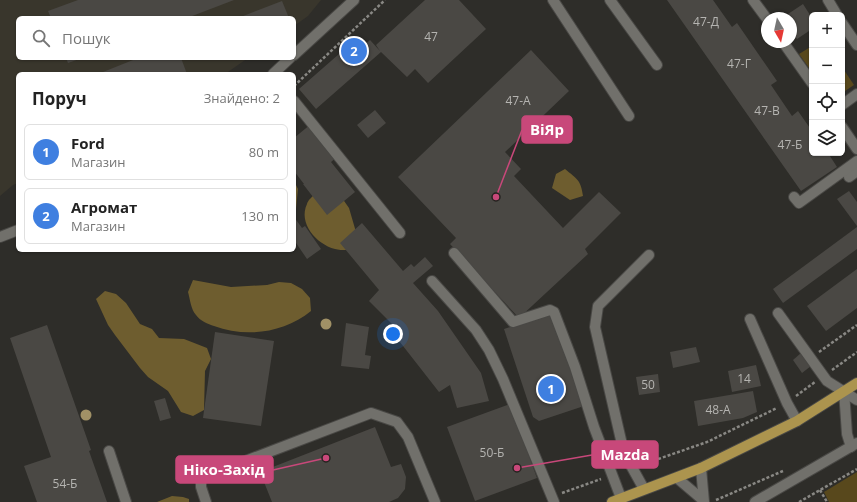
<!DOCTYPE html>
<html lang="uk">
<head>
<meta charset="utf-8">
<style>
  :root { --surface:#fff; --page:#f6f6f6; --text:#222; --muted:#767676; --line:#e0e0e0; --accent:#ea580c }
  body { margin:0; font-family:"Open Sans",sans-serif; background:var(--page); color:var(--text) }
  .controls { position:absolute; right:12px; top:12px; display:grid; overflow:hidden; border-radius:6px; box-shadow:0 1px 3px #0004 }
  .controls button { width:36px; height:36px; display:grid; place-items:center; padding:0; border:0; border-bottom:1px solid var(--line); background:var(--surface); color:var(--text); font:20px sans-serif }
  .compass { position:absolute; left:761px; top:12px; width:36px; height:36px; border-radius:50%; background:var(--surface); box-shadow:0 1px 3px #0004; rotate:171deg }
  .you { position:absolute; left:393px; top:334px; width:14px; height:14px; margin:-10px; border:3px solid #fff; border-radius:50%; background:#1a73e8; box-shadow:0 0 0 6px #1a73e833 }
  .badge { display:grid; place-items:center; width:26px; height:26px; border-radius:50%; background:var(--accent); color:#fff; font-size:13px; font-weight:700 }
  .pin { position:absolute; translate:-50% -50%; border:2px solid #fff; box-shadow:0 1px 4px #0006 }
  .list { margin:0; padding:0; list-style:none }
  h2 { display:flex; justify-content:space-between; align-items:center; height:52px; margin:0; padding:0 16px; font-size:17px }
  h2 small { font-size:13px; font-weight:400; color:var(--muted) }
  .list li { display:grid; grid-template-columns:26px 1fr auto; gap:12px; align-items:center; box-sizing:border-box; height:56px; margin:0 8px 8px; padding:0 8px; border:1px solid var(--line); border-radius:6px }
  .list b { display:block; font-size:15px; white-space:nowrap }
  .list p { margin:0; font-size:13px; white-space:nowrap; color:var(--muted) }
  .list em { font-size:13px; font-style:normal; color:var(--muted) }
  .icon { flex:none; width:22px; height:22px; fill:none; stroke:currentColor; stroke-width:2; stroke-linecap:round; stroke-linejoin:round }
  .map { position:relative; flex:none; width:857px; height:502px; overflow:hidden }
  .search { position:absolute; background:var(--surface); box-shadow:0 1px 3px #0004; left:16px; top:16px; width:280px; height:44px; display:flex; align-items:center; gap:10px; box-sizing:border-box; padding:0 14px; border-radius:6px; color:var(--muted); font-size:15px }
  .panel { position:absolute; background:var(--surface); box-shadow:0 1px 3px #0004; left:16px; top:72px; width:280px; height:180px; border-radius:6px }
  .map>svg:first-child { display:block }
  .built { fill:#39362c }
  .green { fill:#58481c }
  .forest { fill:#6e5d2f }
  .building { fill:#4a4844 }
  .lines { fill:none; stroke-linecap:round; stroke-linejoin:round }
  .minor-casing { stroke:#494845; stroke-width:12 }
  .major-casing { stroke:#494845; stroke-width:12 }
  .path { stroke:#898884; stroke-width:2.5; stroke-dasharray:3 2; stroke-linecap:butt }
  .minor { stroke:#71706b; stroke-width:10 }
  .major { stroke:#ac944e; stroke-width:10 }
  .tree { fill:#a19166 }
  .labels { text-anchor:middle; stroke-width:4; stroke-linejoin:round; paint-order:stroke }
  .number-label { font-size:12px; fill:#b5b4b1 }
  .leader { fill:none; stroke:#c8487a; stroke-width:1.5 }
  .callout-dot { fill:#c8487a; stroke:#24231f; stroke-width:1.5 }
  .callout { fill:#c8487a; stroke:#c8487a; stroke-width:1.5 }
  .callout-label { font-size:15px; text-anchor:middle; font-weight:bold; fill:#fff }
</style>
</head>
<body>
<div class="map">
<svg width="857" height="502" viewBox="0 0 857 502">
  <rect width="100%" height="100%" fill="#2e2d29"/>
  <path class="built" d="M0,0H321L308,16L294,26V18H18V58H248L225,74H18V183L13,185L0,196Z"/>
  <g class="green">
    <path d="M812,46V72L799,54Z"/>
    <path d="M842,67L854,85L842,93Z"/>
    <path d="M857,472V502H829L824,492Z"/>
  </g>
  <g class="forest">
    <path d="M565,169C577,179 581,180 583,196L570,200L552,188L556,174Z"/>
    <path d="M294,181L298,189L296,209L294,207Z"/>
    <path d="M315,194L342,198L349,208L356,232L347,250C343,250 338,250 335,249C316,244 298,223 307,204C308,200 312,197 315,194Z"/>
    <path d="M193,280L231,287L267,285L279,282L291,283L302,289L310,298L311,311C284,333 246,338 214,326C208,324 200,321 196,315C191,310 190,299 188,292Z"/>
    <path d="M105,291L116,294L126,303L140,324L152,329L159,338L184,339L207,348L211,359L205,371L204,410L193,416L181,412L168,391L148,377L140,368L115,335L108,325L96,299Z"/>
    <path d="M172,496L183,497L189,499V502H157Z"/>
  </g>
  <g class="building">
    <path d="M78,0H234L187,18H51L48,11Z"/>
    <path d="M425,0H459L486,29L428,83L415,69L407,77L381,52L316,109L299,89L347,47L350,50L356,45L359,50L370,40L380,51L376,45Z"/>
    <path d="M667,0H713L732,27L737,23L777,81L771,85L792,116L798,111L812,131V153H828L837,167L801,191Z"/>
    <path d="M282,1L289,18H238Z"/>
    <path d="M803,4L812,18V29L797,39L791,31V18H782Z"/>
    <path d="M531,50L569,91L505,152L521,169L514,176L563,228L599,192L621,213L585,249L588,254L519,318L450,244L456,238L398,177Z"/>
    <path d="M66,58H82L68,63Z"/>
    <path d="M138,58H181L187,74H98Z"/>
    <path d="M375,110L386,123L368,138L357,125Z"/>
    <path d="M311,124L338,156L331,162L355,192L327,215L303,184H304L294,171V138Z"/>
    <path d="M849,191L857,202V226L837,199Z"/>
    <path d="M294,217L302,228L305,226L321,249L307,259L294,240Z"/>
    <path d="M362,223L403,271L411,264L414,267L425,257L433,266L413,283L438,311L481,373L489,401L457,408L450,385L439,392L396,337L401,333L369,301L379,290L340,243Z"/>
    <path d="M857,227V249L783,303L773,289Z"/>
    <path d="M857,269V308L826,331L807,306Z"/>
    <path d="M551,313L582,403L581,407L539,421L533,417L504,329Z"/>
    <path d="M346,323L369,327L365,355L371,356L369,369L341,366Z"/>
    <path d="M47,325L91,450L89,451L107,502H37L24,466L51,457L10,338Z"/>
    <path d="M215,332L274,341L261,426L203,418Z"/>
    <path d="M696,347L700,362L673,368L670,352Z"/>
    <path d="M801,353L811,366L802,373L793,360Z"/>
    <path d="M756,365L761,386L732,392L728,371Z"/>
    <path d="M658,374L660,392L639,395L636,377Z"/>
    <path d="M753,391L757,412L743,418L698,426L694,401Z"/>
    <path d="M165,398L171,418L160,421L154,401Z"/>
    <path d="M510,404L537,478L475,501L447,427Z"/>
    <path d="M375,427L391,467L401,464L406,477L405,489L398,498L389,502H272L260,472Z"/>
  </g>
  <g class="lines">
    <g class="minor-casing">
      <g id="minor">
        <path d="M553,0L629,116"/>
        <path d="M610,0L657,65"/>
        <path d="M753,0L767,19"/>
        <path d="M828,0L837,15"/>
        <path d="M842,23L857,45"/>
        <path d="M783,42L812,83"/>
        <path d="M294,55L354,0"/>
        <path d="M273,74L290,58"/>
        <path d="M294,101L400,233"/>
        <path d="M842,105L857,94"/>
        <path d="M842,127L857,149"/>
        <path d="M849,177L857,171"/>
        <path d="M794,197L799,203L857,161"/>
        <path d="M0,237L18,230"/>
        <path d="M454,253L513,322L550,310L554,312L575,367L594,427L621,498"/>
        <path d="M432,281L476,330L489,350L503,379L554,502"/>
        <path d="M778,313L827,381L857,400"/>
        <path d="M750,319L787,403L797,421"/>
        <path d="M844,391L847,434L851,447"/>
        <path d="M109,451L126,502"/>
        <path d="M701,468L704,502"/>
        <path d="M677,478L703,500"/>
        <path d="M644,489L624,453L595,327L598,306L649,255"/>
        <path d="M206,502L201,487V478L371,413L397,422L408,437L435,502"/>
        <path d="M755,502L857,443"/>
      </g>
    </g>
    <g class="major-casing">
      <path id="major" d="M612,502L701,468L797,421L857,383"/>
    </g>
    <g class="path">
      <path d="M294,86L385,0"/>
      <path d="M819,352L857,325"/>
      <path d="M832,370L857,352"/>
      <path d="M796,396L815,382"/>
      <path d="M644,464L707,442L777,408"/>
      <path d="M820,490L827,502"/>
      <path d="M562,493L601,479"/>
      <path d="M716,500L783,471"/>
      <path d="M799,502L857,469"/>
    </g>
    <use href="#minor" class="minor"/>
    <use href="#major" class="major"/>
  </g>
  <g class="tree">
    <circle cx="326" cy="324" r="5.5"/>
    <circle cx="86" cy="415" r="5.5"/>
  </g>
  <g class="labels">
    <g class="number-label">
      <text x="706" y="26">47-Д</text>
      <text x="431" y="41">47</text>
      <text x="739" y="68">47-Г</text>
      <text x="518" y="105">47-А</text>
      <text x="767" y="115">47-В</text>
      <text x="790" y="149">47-Б</text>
      <text x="744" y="383">14</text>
      <text x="648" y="389">50</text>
      <text x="718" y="414">48-А</text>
      <text x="492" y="457">50-Б</text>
      <text x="65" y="488">54-Б</text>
    </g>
  </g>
  <path class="leader" d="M496 197L522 130M517 468L592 455M326 458L273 470"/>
  <g class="callout-dot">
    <circle cx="496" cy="197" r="4"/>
    <circle cx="517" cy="468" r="4"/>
    <circle cx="326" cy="458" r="4"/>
  </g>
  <g class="callout">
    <rect x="522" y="116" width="50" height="27" rx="4"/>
    <rect x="592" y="441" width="66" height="27" rx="4"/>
    <rect x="176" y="456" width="97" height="27" rx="4"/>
  </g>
  <g class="callout-label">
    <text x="547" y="135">ВіЯр</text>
    <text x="625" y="460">Mazda</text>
    <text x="224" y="475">Ніко-Захід</text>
  </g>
</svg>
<div class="controls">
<button>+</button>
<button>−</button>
<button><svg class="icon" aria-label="locate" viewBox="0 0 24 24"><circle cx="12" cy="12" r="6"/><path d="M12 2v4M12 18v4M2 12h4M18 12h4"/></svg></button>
<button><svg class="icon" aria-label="layers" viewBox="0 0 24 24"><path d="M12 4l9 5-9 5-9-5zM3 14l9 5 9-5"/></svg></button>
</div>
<svg class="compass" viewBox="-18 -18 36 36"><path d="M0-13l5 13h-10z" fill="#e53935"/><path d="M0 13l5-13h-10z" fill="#767676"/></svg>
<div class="you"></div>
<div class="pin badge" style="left:551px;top:389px;background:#3f7fe0">1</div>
<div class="pin badge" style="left:354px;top:51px;background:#3f7fe0">2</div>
<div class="search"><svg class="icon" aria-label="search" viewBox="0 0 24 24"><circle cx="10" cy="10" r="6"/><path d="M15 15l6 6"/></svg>Пошук</div>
<section class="panel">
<h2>Поруч<small>Знайдено: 2</small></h2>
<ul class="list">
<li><span class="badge" style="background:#3f7fe0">1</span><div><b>Ford</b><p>Магазин</p></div><em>80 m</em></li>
<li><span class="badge" style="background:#3f7fe0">2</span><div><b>Агромат</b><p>Магазин</p></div><em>130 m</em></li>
</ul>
</section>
</div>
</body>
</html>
